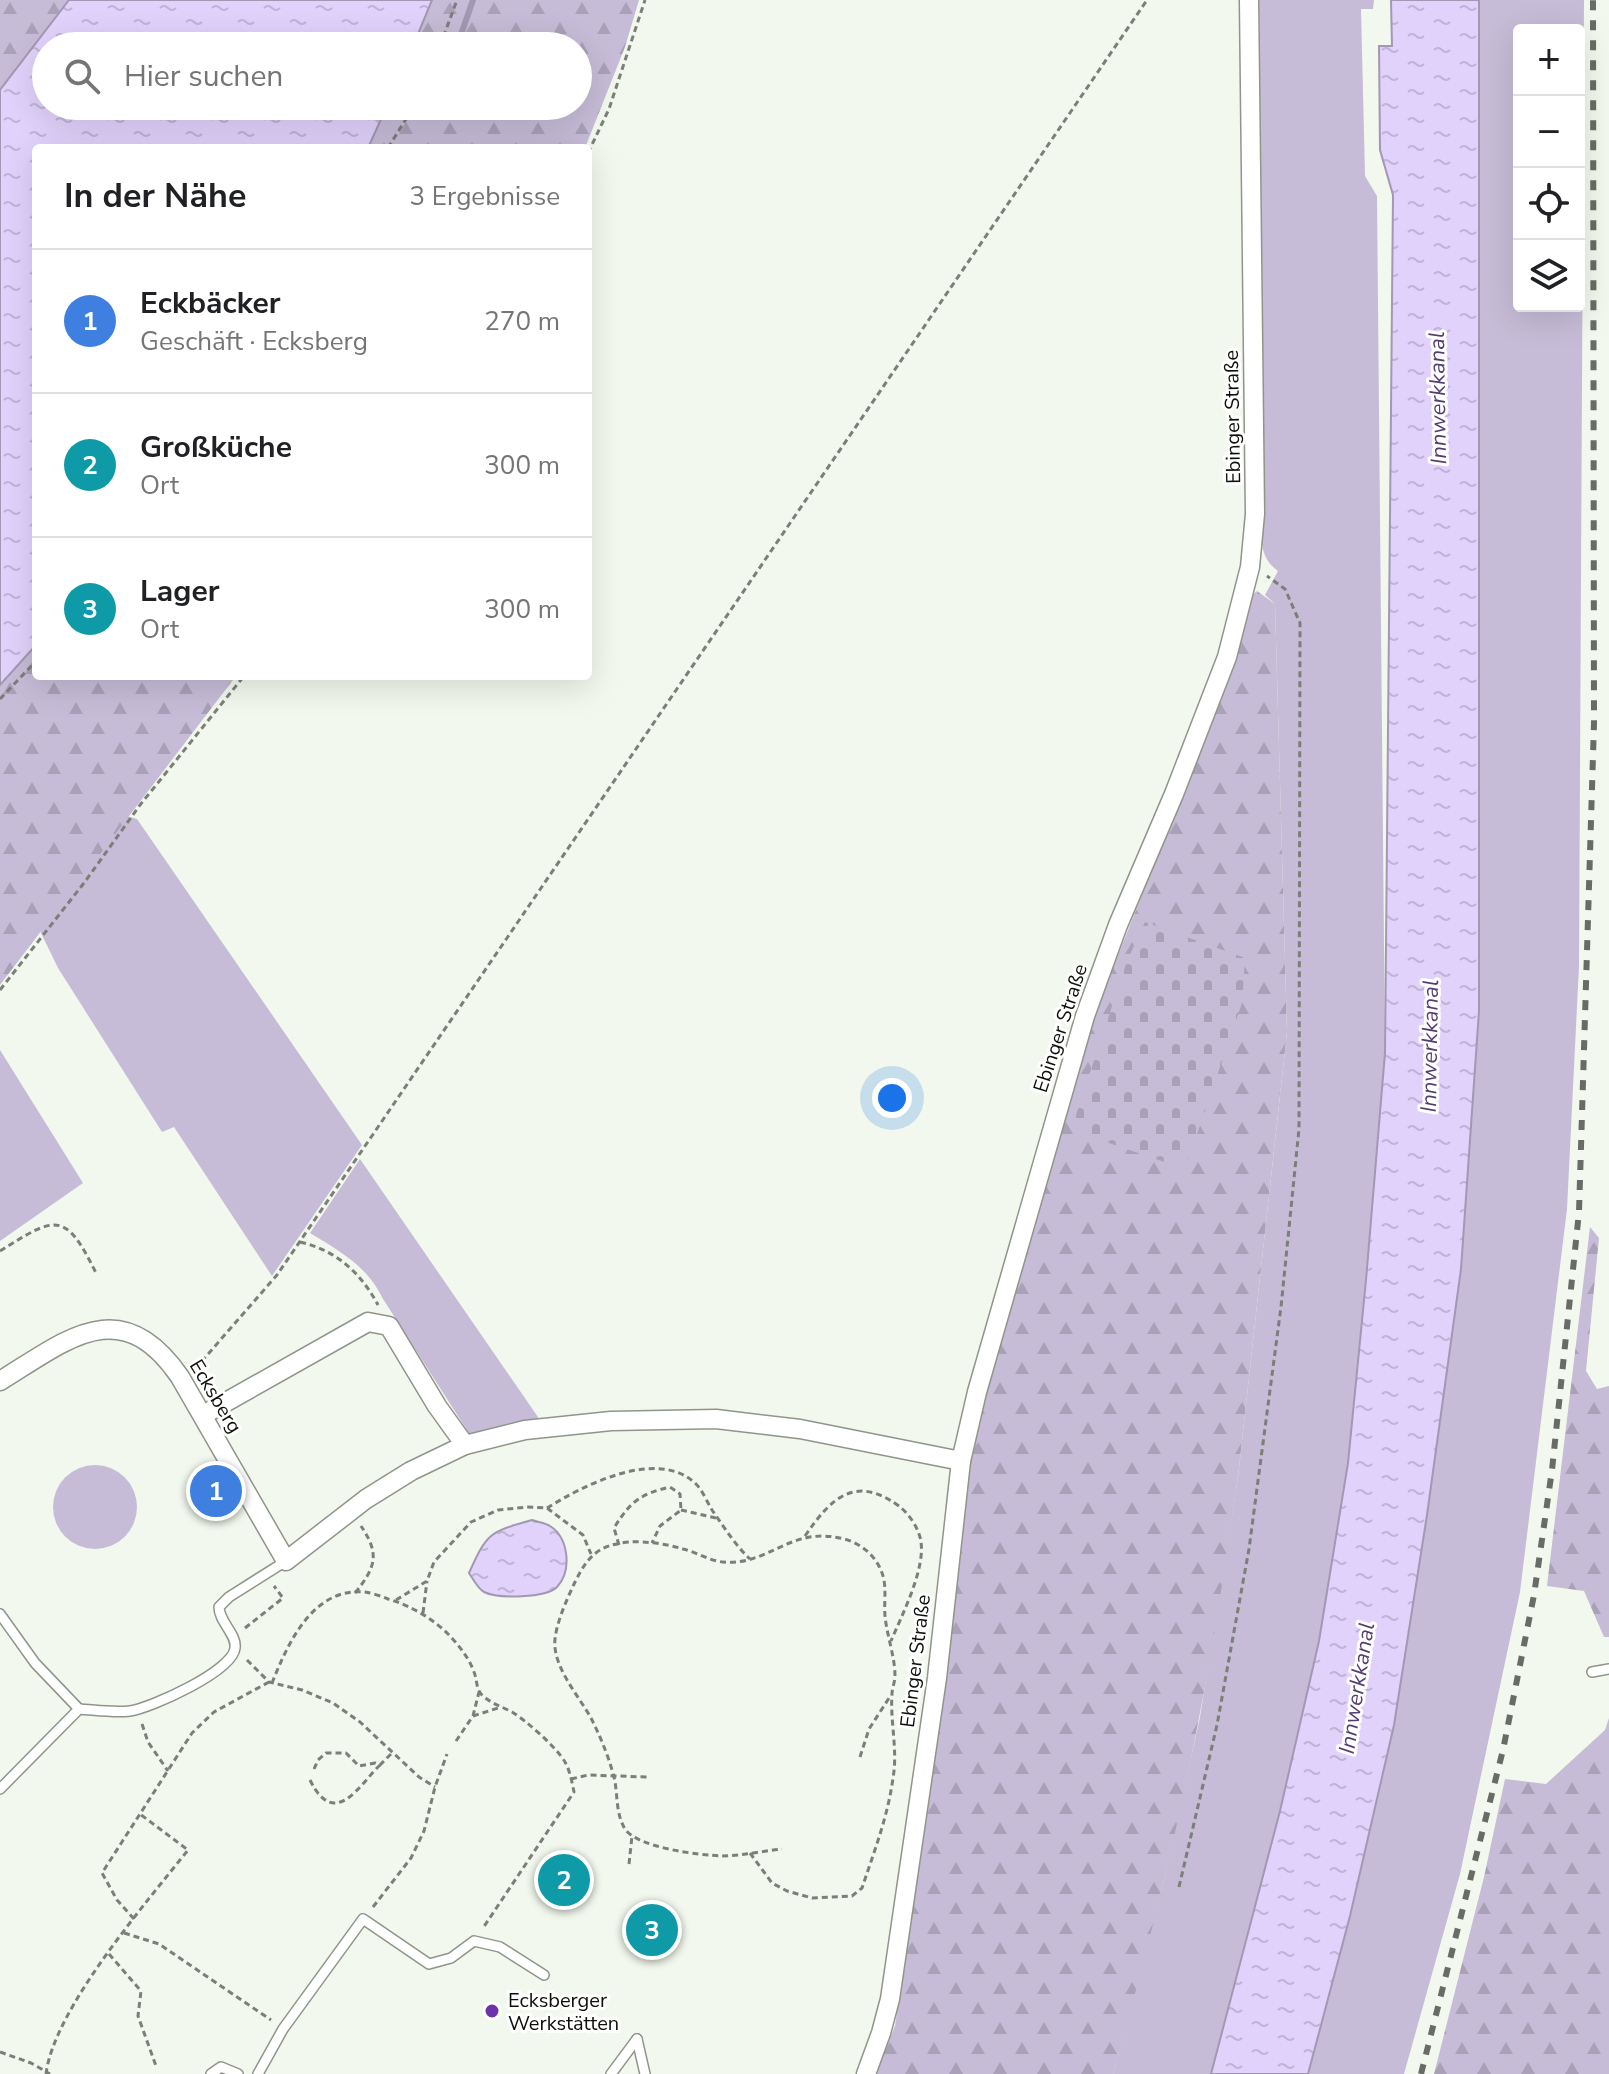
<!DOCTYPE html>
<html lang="de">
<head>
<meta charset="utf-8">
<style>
  :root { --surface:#fff; --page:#f6f6f6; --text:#202124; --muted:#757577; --line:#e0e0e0; --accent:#6d34aa }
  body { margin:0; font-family:"Nunito Sans",sans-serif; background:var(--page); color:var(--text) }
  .controls { position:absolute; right:24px; top:24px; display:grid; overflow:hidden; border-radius:8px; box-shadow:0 8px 32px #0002 }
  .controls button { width:72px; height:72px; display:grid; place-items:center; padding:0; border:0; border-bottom:2px solid var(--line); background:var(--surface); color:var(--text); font:40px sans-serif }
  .you { position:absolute; left:892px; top:1098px; width:28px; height:28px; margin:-20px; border:6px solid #fff; border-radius:50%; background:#1a73e8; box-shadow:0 0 0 12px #1a73e833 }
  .badge { display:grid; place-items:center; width:52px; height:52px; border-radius:50%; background:var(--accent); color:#fff; font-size:26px; font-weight:700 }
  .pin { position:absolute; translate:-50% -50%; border:4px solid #fff; box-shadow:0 2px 8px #0006 }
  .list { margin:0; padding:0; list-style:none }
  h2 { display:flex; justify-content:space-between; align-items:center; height:104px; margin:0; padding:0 32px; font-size:34px }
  h2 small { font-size:26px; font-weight:400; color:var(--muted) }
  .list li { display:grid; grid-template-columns:52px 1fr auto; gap:24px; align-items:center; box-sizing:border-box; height:144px; padding:0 32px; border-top:2px solid var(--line) }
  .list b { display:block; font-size:30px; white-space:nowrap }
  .list p { margin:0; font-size:26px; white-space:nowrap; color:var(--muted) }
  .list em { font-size:26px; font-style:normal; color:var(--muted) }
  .icon { flex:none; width:44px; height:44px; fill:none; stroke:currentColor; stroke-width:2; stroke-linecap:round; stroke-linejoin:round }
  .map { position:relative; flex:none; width:1609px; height:2074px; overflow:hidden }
  .search { position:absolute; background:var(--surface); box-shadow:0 8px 32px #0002; left:32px; top:32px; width:560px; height:88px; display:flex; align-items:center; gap:20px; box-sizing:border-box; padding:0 28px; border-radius:44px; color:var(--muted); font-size:30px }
  .panel { position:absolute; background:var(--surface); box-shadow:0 8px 32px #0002; left:32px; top:144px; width:560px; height:536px; border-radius:8px }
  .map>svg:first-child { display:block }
  .green { fill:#c6bcd7; fill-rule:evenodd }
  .forest { fill:url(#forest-firs) }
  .cemetery { fill:url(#cemetery-stones) }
  .water { fill:url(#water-ripples); stroke:#a298b3; stroke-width:2 }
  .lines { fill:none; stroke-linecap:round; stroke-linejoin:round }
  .stream { stroke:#a298b3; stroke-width:6 }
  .service-casing { stroke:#90958b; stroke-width:12 }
  .minor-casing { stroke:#90958b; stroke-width:21 }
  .path { stroke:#7b7f77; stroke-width:3; stroke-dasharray:6 4; stroke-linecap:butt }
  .service { stroke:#fff; stroke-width:9 }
  .minor { stroke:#fff; stroke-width:18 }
  .rail { stroke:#696c66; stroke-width:6; stroke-dasharray:10 10; stroke-linecap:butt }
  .poi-dot { fill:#6d34aa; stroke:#fff; stroke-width:3 }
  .labels { text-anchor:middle; stroke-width:6; stroke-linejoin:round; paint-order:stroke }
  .street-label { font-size:20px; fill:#0e100c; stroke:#fff }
  .poi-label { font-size:20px; fill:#0e100c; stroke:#fff; text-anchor:start }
  .water-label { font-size:22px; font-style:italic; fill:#533e72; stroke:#fff }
</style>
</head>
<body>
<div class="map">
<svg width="1609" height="2074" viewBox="0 0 1609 2074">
  <defs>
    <pattern id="forest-firs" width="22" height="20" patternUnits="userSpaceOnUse" patternTransform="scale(2)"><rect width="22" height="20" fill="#c6bcd7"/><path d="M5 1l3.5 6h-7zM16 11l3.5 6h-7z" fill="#a9a1b7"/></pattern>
    <pattern id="cemetery-stones" width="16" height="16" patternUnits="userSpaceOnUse" patternTransform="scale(2)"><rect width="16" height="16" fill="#c6bcd7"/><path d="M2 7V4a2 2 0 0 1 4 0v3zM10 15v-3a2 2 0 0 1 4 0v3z" fill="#a9a1b7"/></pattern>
    <pattern id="water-ripples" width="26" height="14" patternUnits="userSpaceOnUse" patternTransform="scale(2)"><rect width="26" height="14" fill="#e1d2fb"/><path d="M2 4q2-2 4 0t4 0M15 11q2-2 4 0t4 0" fill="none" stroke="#c0b3d6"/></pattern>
  </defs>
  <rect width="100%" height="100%" fill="#f2f8ed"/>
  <g class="green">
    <path d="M1259,0H1374L1373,9H1361L1365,176L1377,196L1385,1053L1366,1280L1348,1464L1319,1641L1280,1811L1211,2074H1113L1164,1879L1200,1717L1238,1477L1287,1032L1275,604L1265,595L1278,571C1256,555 1262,533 1264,508Z"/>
    <path d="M1479,0H1584L1579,966L1567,1209L1520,1592L1460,1874L1404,2074H1308L1350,1916L1394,1725L1427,1515L1461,1269L1479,1011ZM1519,30H1579V306H1519Z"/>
    <path d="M127,816L137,819L362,1145L272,1276L174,1127L162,1132L58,968L40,931Z"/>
    <path d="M0,1050L83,1183L0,1241Z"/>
    <path d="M360,1159L540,1420L472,1438L383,1299C367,1266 341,1252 310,1233Z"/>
    <circle cx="95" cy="1507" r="42"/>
  </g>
  <g class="forest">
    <path d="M0,0H69L0,90Z"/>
    <path d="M432,0H639L625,47L585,148H368L387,106H578V46H413Z"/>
    <path d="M1257,591L1275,604L1287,1032L1238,1477C1226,1557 1215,1638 1199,1718C1176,1838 1146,1957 1113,2074H875L895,2026L944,1693L966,1473L981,1402L1092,1020L1224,690L1251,596Z"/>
    <path d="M36,645V676H236L0,985V685Z"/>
    <path d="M1590,1227L1599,1238L1586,1371L1597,1389L1609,1386V1637H1604L1584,1591L1547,1586Z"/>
    <path d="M1609,1718V2074H1434L1484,1877L1505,1779L1546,1784L1605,1730Z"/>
  </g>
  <path class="cemetery" d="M1145,922L1245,958L1242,1003L1185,1169L1071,1130L1127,961Z"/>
  <g class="water">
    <path d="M69,0H432L413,46H46V106H387L368,148H36V645L0,685V90Z"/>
    <path d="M1391,0H1479V1011L1461,1269L1427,1515L1394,1725L1350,1916L1308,2074H1211L1280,1811L1319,1641L1348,1463L1366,1280L1385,1053L1393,195L1380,150L1379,46H1392Z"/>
    <path d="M532,1520C537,1522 546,1523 550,1526C569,1538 572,1571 557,1587C546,1598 498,1599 484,1592C478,1589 473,1579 469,1573C487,1533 489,1532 532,1520Z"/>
  </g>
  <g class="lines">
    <path class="stream" d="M457,46L473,0"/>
    <g class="service-casing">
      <g id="service">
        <path d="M0,1614L35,1663L79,1709"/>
        <path d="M1592,1672L1609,1669"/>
        <path d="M0,1789L79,1709C95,1710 114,1713 130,1711C151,1708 233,1671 235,1648C237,1634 219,1622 219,1607L229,1597L286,1561"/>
        <path d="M637,2039L645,2074"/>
        <path d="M211,2074L221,2067L238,2074"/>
        <path d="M258,2074L283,2029L363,1919L429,1964L451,1958L474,1941L500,1947L544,1975"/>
        <path d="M611,2074L637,2039"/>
      </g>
    </g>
    <g class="minor-casing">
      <g id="minor">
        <path d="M0,1381C67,1340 121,1291 180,1377L286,1561L366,1499L411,1471L465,1445L525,1430L611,1421L716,1419L800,1429L961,1461"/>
        <path d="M203,1415L368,1322L389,1326L437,1406L465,1445"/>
        <path d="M866,2074L881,2033L890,1999L937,1678L961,1461L977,1392L1085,1016L1118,925L1174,794L1227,657L1250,567L1255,514L1249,0"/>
      </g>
    </g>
    <g class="path">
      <path d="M440,46L457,0"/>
      <path d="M388,148L414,106"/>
      <path d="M588,153L609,109L645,0"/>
      <path d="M0,699L36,661"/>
      <path d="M0,990L84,883L140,805L244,676"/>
      <path d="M300,1242C336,1250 361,1273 378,1305"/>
      <path d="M0,1251C56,1216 65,1210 96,1273"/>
      <path d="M195,1369L277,1275L1147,0"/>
      <path d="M547,1508C584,1485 658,1447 696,1484C703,1491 707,1502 712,1510C724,1527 735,1545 750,1559"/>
      <path d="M681,1510L716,1518"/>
      <path d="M805,1536C831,1498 855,1474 899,1506C909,1514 919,1528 921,1542C925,1570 902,1615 891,1641"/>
      <path d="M619,1545L614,1528C630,1502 640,1494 670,1487L680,1494L681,1510L660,1526L652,1543"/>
      <path d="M355,1593C376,1567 380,1554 361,1526"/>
      <path d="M396,1600L427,1581L434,1562L471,1522L498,1510L527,1507L547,1508L583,1535L591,1554"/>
      <path d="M423,1613L427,1581"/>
      <path d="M245,1628L283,1598L274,1586"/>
      <path d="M247,1660L269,1682L302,1690L333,1703L360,1722L419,1777L435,1787"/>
      <path d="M272,1683C288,1643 313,1587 365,1592C372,1593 381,1596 388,1599C410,1605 435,1620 450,1636C460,1647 469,1658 474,1672C477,1679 476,1688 481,1694C491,1704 501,1706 512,1712C527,1721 557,1748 565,1762C570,1771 572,1782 574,1792L483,1928"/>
      <path d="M473,1716L498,1708"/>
      <path d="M142,1724L148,1742L168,1771"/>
      <path d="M456,1741L473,1716L479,1692"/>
      <path d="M860,1757L869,1729L891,1695"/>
      <path d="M314,1769L318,1760L326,1753H346L359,1766L375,1763L380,1765L391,1754"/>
      <path d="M571,1779L588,1775L647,1777"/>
      <path d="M310,1780C335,1831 360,1784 380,1765"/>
      <path d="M750,1853L772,1883L787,1891L812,1898L852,1896L862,1888C874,1852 888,1816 893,1778C898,1750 890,1722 892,1694C892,1688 895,1682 895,1676C895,1657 887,1636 885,1616C884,1605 886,1592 884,1580C880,1560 864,1544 844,1539C790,1525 770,1566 723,1562C710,1561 696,1552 683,1549C667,1544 646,1541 629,1542C598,1545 588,1556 575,1582C567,1599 557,1621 555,1639C552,1667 580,1697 592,1720C600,1736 607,1753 612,1770C619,1789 614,1811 625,1829C638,1848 699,1855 722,1856C741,1856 762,1851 782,1849"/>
      <path d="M629,1864L632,1836"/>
      <path d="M1179,1887L1217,1725L1249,1549L1281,1307L1299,1129L1300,623L1285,589L1267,576"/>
      <path d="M373,1907L411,1858L424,1831L435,1787L447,1754"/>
      <path d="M134,1919L117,1900L102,1873L192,1733L214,1712L269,1682"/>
      <path d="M124,1933L159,1944L271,2020"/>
      <path d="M109,1954L141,1991L138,2016L156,2066"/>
      <path d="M0,2052L31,2063L50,2074"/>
      <path d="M46,2074C54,2009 146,1903 188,1850L140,1814"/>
    </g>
    <use href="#service" class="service"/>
    <use href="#minor" class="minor"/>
    <path class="rail" d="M1421,2074L1503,1750L1534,1595L1552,1470L1579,1212L1594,723L1593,0"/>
  </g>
  <circle class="poi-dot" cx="492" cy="2011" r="8"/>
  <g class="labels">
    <g class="street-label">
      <text transform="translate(1232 417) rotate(-91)" y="7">Ebinger Straße</text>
      <text transform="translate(1060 1028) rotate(-72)" y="7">Ebinger Straße</text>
      <text transform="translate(216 1396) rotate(59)" y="7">Ecksberg</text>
      <text transform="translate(915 1661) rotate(-83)" y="7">Ebinger Straße</text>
    </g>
    <g class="poi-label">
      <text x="508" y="2007">Ecksberger<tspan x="508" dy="23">Werkstätten</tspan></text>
    </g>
    <g class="water-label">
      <text transform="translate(1437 398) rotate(-91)" y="8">Innwerkkanal</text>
      <text transform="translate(1429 1046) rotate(-89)" y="8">Innwerkkanal</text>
      <text transform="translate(1356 1688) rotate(-81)" y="8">Innwerkkanal</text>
    </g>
  </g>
</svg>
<div class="controls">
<button>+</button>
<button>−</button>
<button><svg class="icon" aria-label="locate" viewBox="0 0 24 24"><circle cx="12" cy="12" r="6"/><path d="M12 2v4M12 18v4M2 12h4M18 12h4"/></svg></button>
<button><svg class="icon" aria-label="layers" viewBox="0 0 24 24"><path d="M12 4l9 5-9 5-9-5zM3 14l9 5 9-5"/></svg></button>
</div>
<div class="you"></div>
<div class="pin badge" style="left:216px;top:1491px;background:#3f7fe0">1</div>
<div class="pin badge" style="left:564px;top:1880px;background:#0f9aa8">2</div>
<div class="pin badge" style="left:652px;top:1930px;background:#0f9aa8">3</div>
<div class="search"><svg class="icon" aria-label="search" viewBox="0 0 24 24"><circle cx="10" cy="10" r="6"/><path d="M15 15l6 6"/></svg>Hier suchen</div>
<section class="panel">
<h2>In der Nähe<small>3 Ergebnisse</small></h2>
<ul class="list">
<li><span class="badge" style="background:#3f7fe0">1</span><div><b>Eckbäcker</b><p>Geschäft · Ecksberg</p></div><em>270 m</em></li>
<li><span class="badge" style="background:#0f9aa8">2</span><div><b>Großküche</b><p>Ort</p></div><em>300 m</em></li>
<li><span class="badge" style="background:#0f9aa8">3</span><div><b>Lager</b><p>Ort</p></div><em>300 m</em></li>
</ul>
</section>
</div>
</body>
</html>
